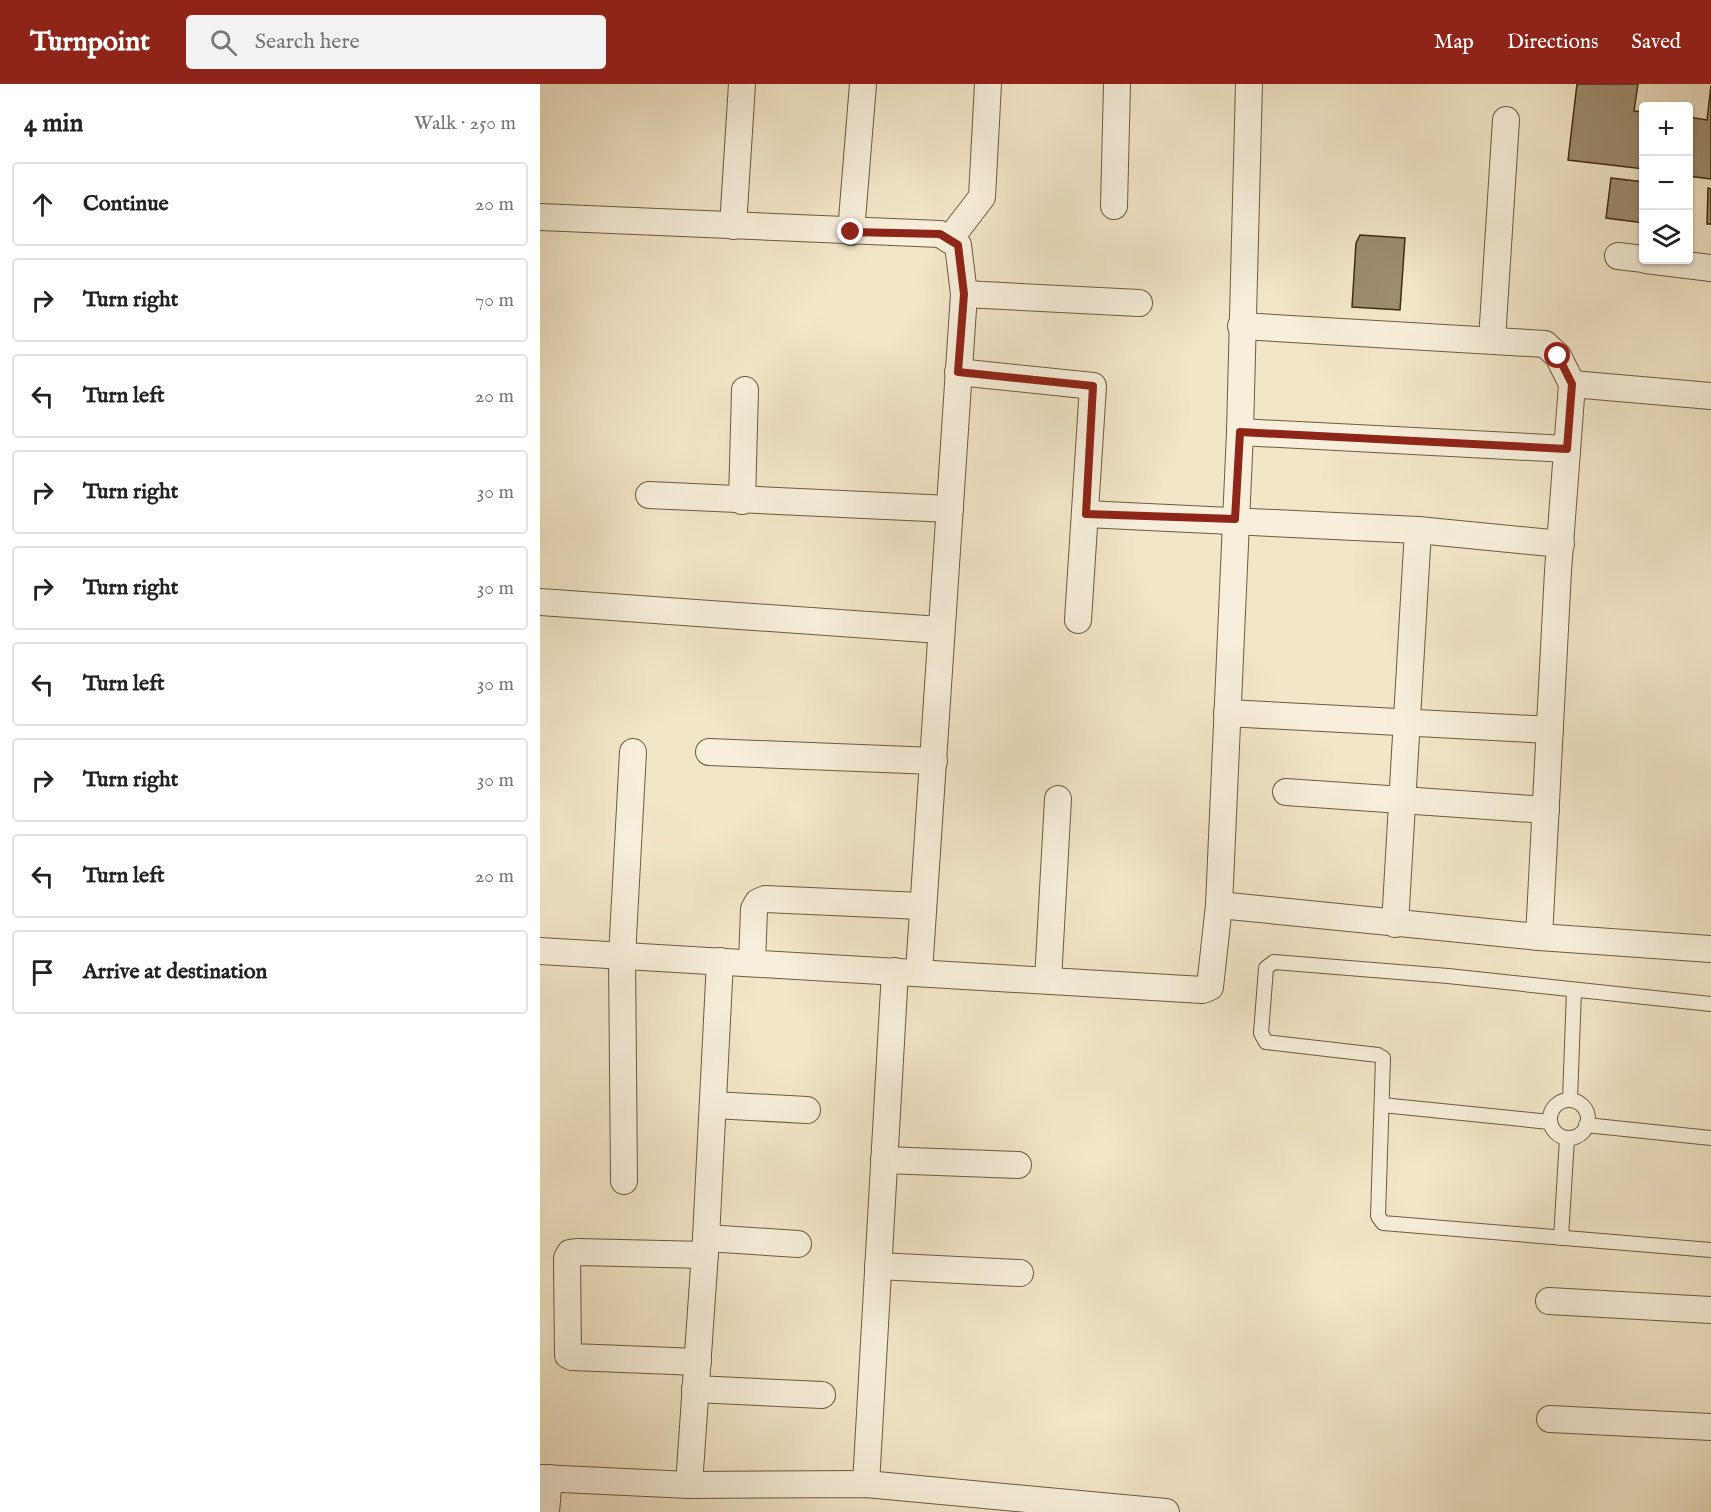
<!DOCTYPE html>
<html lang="en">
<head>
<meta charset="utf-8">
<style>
  :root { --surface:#fff; --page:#f2f2f2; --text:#222; --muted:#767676; --line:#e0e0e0; --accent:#8f2418 }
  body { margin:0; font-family:"IM FELL English",serif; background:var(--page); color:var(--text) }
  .controls { position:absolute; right:18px; top:18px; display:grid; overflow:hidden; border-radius:6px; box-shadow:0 2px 4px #0004 }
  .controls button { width:54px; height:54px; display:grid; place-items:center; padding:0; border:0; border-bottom:2px solid var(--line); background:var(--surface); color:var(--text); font:30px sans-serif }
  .stop { position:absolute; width:18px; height:18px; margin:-14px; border:4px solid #8f2418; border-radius:50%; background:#fff }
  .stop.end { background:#8f2418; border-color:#fff; box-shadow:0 2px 6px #0008 }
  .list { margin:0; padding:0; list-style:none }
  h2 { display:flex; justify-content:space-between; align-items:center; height:78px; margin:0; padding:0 24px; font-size:26px }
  h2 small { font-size:20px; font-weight:400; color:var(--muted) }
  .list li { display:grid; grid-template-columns:39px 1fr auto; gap:18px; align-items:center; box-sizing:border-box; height:84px; margin:0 12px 12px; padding:0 12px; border:2px solid var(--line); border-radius:6px }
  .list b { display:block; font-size:22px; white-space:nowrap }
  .list em { font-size:20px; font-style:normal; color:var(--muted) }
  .icon { flex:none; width:33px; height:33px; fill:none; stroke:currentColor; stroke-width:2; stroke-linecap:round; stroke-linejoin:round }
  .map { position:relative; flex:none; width:1171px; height:1428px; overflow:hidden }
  header { display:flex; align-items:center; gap:36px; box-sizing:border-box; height:84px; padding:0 30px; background:var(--accent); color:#fff }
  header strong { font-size:28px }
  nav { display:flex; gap:33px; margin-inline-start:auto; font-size:21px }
  .search { width:420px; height:54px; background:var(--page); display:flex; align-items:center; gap:15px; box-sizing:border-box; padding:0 21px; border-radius:6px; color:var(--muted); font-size:22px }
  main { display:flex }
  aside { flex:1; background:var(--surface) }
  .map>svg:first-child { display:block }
  .building { fill:#9d8c6f; stroke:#402b0e; stroke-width:1.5 }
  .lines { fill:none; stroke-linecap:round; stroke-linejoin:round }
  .lane-casing { stroke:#6c5a3c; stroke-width:16 }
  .street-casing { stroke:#6c5a3c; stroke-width:28 }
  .lane { stroke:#f7efdb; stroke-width:14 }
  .street { stroke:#f7efdb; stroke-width:26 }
  .route { stroke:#8f2418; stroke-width:8 }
</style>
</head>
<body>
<header>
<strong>Turnpoint</strong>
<div class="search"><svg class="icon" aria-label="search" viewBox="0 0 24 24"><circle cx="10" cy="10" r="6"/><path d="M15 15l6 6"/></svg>Search here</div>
<nav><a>Map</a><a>Directions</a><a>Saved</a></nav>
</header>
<main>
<aside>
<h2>4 min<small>Walk · 250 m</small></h2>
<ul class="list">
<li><svg class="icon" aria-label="ahead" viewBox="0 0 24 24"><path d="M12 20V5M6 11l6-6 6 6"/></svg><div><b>Continue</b></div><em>20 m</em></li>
<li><svg class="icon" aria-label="right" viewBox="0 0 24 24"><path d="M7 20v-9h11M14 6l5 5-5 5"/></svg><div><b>Turn right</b></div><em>70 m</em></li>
<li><svg class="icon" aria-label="left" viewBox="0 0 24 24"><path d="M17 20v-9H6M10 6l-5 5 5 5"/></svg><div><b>Turn left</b></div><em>20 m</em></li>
<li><svg class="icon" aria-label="right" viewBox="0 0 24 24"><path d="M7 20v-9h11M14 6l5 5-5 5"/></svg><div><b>Turn right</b></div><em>30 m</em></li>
<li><svg class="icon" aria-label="right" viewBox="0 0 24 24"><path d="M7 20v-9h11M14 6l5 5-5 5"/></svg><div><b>Turn right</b></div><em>30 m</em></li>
<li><svg class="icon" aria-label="left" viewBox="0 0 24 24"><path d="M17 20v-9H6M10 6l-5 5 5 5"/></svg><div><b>Turn left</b></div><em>30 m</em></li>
<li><svg class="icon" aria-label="right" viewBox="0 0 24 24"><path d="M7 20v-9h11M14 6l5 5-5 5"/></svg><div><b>Turn right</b></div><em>30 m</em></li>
<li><svg class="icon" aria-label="left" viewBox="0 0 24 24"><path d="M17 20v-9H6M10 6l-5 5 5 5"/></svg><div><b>Turn left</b></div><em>20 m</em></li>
<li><svg class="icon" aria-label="arrive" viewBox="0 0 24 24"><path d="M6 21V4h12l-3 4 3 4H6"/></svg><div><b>Arrive at destination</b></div></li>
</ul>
</aside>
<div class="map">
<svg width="1171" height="1428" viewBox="0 0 1171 1428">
  <rect width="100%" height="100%" fill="#f2e6c8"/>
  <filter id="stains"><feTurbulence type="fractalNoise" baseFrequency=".00333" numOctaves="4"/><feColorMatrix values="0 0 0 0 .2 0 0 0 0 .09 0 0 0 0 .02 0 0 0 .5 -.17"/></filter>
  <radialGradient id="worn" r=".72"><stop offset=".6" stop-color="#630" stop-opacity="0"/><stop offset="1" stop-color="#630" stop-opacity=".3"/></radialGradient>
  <g class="building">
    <path d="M1037,0H1098L1094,27L1104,28V85L1028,76Z"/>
    <path d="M1171,1V95L1148,92V33L1167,36Z"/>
    <path d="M1071,94L1104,98V139L1066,134Z"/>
    <path d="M1168,104L1171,105V140H1167Z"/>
    <path d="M820,151L865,154L860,226L812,223L816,159Z"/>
  </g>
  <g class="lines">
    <g class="lane-casing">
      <g id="lane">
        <path d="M1171,920L908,892L734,878L726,884L721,949L726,958L838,971L843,974L838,1132L843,1139L1171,1166"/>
        <path d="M1030,1016L1034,906"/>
        <circle cx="1029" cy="1035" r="19"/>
        <path d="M842,1021L1010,1038"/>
        <path d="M1046,1041L1171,1054"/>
        <path d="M1021,1154L1027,1054"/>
      </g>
    </g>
    <g class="street-casing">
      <g id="street">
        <path d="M574,122L577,0"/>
        <path d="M0,133L400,150L418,161L424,210L379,888"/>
        <path d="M193,142L202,0"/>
        <path d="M311,148L323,0"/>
        <path d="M409,156L442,113L448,0"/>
        <path d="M1078,172L1104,175"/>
        <path d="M1106,176L1171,184"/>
        <path d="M424,210L599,219"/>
        <path d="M701,242L1005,260L1018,272L1032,300"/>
        <path d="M952,256L966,36"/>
        <path d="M418,288L553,302L538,536"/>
        <path d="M700,348L1027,365"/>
        <path d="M109,411L410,425"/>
        <path d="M202,417L205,306"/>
        <path d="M546,430L878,446L1021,460"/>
        <path d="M0,518L400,546"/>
        <path d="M687,629L1010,646"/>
        <path d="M169,668L394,677"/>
        <path d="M746,708L1006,726"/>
        <path d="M679,821L999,853L1171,865"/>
        <path d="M855,840L878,446"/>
        <path d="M999,853L1018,487L1032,300L1171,312"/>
        <path d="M0,867L663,906L670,903L679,821L700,348L709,0"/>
        <path d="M212,879L214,825L218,818L225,815L381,822"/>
        <path d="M508,896L518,715"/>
        <path d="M173,1021L267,1026"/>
        <path d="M344,1076L478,1081"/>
        <path d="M84,1097L82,872L93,668"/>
        <path d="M166,1154L258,1160"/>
        <path d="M338,1182L480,1189"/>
        <path d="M1009,1217L1171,1226"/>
        <path d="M158,1278L32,1273L28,1271L27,1174L30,1169L38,1168L165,1171"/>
        <path d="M155,1305L282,1311"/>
        <path d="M1010,1335L1171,1343"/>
        <path d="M0,1394L149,1401L326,1400L626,1428"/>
        <path d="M326,1400L355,887"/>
        <path d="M149,1401L166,1154L180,877"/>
        <path d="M6,1428L9,1394"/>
      </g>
    </g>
    <use href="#lane" class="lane"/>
    <use href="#street" class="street"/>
  </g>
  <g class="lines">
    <path class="route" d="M311,148L400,150L418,161L424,210L418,288L553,302L546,430L695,435L700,348L1027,365L1032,300L1018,272"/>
  </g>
  <rect width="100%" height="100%" filter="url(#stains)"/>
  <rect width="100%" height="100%" fill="url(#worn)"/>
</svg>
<div class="controls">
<button>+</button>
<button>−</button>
<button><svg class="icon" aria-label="layers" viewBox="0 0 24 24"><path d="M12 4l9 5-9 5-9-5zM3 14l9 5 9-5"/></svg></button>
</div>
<div class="stop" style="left:1018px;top:272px"></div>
<div class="stop end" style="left:311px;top:148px"></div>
</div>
</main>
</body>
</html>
